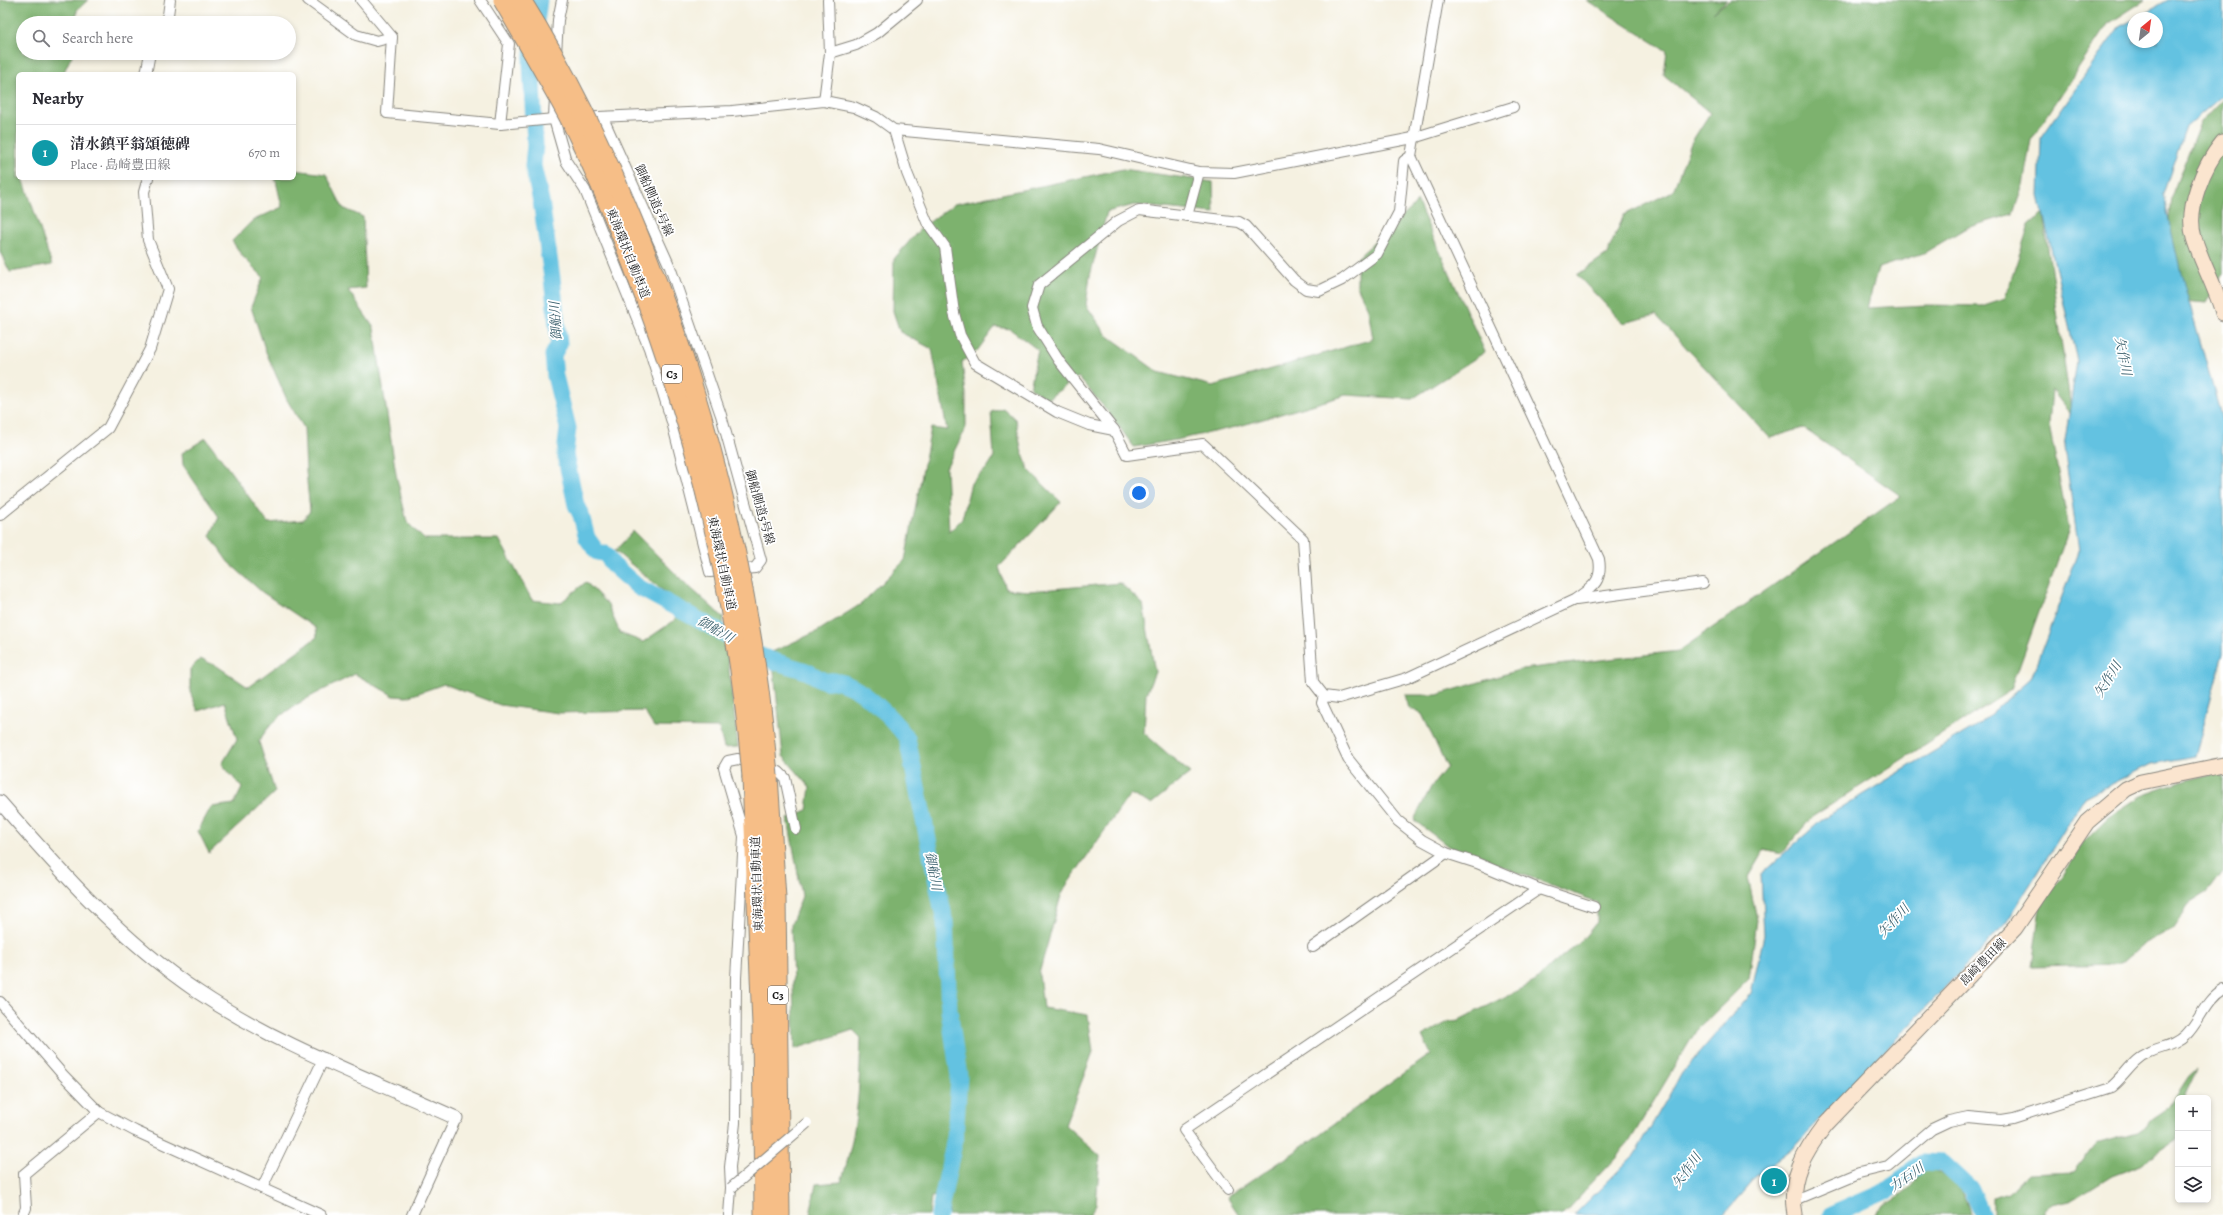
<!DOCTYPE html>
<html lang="en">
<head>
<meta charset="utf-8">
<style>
  :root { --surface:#fff; --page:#f2f2f3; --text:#2b2b33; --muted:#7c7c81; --line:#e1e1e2; --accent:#111827 }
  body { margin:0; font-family:Alegreya,"Noto Serif JP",serif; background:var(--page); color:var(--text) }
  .controls { position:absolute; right:12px; bottom:12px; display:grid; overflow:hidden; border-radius:6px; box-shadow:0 2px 6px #0003 }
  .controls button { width:36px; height:36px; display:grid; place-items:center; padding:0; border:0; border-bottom:1px solid var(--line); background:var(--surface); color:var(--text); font:20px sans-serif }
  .compass { position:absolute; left:2127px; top:12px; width:36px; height:36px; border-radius:50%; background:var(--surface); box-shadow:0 2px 6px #0003; rotate:29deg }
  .you { position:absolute; left:1139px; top:493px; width:14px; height:14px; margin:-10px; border:3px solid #fff; border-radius:50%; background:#1a73e8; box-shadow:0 0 0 6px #1a73e833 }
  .badge { display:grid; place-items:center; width:26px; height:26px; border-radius:50%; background:var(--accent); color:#fff; font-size:13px; font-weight:700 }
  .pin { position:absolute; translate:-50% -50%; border:2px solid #fff; box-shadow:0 1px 4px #0006 }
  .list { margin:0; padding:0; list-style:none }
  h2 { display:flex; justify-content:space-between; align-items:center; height:52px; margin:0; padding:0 16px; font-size:17px }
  h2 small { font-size:13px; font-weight:400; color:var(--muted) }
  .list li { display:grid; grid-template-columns:26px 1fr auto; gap:12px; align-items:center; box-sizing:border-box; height:56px; padding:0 16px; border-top:1px solid var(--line) }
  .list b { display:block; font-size:15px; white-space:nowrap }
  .list p { margin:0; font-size:13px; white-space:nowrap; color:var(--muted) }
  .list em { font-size:13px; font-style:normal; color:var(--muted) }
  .icon { flex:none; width:22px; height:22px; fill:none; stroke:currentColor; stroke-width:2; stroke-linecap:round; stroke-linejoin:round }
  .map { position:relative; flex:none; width:2223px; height:1215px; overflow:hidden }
  .search { position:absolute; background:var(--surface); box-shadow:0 2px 6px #0003; left:16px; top:16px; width:280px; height:44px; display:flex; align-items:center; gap:10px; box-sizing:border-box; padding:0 14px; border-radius:22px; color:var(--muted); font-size:15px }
  .panel { position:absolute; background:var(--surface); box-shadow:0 2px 6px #0003; left:16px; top:72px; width:280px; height:108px; border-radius:6px }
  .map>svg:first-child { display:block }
  .forest { fill:#7db26e; stroke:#4c6745 }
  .water { fill:#63c2e1; stroke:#406f7e }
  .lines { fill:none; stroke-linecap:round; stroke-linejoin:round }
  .river { stroke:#63c2e1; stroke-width:17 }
  .minor-casing { stroke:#88867e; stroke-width:12 }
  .tertiary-casing { stroke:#88867e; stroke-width:15 }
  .secondary-casing { stroke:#88867e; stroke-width:17 }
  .motorway-casing { stroke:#88867e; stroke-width:21 }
  .minor { stroke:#fff; stroke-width:10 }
  .tertiary { stroke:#fff; stroke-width:13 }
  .secondary { stroke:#fbe5cf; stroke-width:15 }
  .motorway { stroke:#f6be87; stroke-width:19 }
  .minor-bridge-casing { stroke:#88867e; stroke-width:12; stroke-linecap:butt }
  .motorway-bridge-casing { stroke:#88867e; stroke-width:21; stroke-linecap:butt }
  .minor-bridge { stroke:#fff; stroke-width:10 }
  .motorway-bridge { stroke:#f6be87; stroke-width:19 }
  .labels { text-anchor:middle; stroke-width:3.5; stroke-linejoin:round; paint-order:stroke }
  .shield { fill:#fff; stroke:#606060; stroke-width:1 }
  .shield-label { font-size:11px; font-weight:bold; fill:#1c1c1c }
  .street-label { font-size:12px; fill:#1c1c1c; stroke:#fff }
  .water-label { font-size:13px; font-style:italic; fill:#385e6b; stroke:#fff }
</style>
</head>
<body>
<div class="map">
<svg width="2223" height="1215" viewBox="0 0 2223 1215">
  <rect width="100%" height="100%" fill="#fff"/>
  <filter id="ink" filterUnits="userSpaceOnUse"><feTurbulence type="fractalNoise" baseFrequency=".025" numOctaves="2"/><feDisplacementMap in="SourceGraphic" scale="8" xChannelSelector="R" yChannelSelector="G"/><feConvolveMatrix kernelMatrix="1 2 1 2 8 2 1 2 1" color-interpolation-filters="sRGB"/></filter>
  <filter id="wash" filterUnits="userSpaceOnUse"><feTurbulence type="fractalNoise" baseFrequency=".012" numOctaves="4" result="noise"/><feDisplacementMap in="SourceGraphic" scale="16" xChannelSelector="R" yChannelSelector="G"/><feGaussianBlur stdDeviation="0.9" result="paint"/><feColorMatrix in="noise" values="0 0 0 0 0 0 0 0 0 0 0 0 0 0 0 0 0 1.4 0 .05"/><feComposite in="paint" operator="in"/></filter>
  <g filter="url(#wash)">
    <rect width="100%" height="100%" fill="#f5f1e1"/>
    <g class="forest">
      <path d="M0,0H88L77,10L76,23H23V53H73L63,74H18V178H23L52,265L10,272L0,252Z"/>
      <path d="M1586,0H1727L1712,13L1730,0H2145L2108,24L2031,140L2023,185L2013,214L1966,228L1924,253L1878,268L1867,308L1927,305L1981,306L2005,298L2029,225L2043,213L2072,416L2052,390L2049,425L2069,529L2011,690L1812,817L1781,854L1764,850L1748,877L1757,920L1749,979L1696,1031L1628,1144L1562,1215H1239L1227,1197L1292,1154L1431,1054L1422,1036L1450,1021L1459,1020L1536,981L1549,967L1582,940L1597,922V902L1449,847L1414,820L1431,787L1447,767L1422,714L1409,708L1405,695H1437L1522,669L1679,651L1901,496L1803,428L1770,438L1656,315L1623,323L1577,275L1607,254L1624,215L1673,191L1691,143L1710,113L1664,75L1667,51Z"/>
      <path d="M2223,99V272L2207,303L2169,300L2164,269L2171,197L2200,123Z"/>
      <path d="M1123,169L1213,182L1214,213L1134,205L1107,212L1090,276L1086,305L1107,335L1158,372L1213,386L1373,339L1368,309L1357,286V258L1413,207L1417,201L1485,352L1412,399L1346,395L1236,427L1176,440L1134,447L1104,407L1078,377L1047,399L1030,388L1038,350L1010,329L995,327L977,351L962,362L966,394V427L946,468L949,532L962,519L971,483L987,468L994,457L991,412L1003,408L1016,420L1021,449L1029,470L1061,502L999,567L1006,589L1029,591L1120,583L1143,604L1155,672L1146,694L1144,733L1190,773L1151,804L1130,794L1062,892L1039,974L1043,1008L1088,1015L1093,1052L1065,1125L1100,1156L1096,1204L1090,1215H948L949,1194L931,1197L929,1215H810L816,1184L841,1182C858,1131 859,1091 861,1038L853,1030L795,1049L791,925L802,896L788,819L807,810L810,787L783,756L772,652L818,631L861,604L905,560L931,428L947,430L932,349L900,332L893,311L894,259L920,229L954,204Z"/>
      <path d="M294,170L326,174L343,208L363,217L366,288L348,290L374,328L396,474L407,522L424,539H499L532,600L560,603L586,582L608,605L620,633L643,642L675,620L678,603L615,551L633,531L684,582L723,617L738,747L724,748L719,728L654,727L644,711L558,713L500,705L444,684L407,697L394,696L355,674C322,692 276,708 259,742L275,792L209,853L198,831L211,807L234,804L242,788L222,764L237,739L225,702L198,711L190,692V669L200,659L217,666L248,687L317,637L316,628L262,592L228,562L210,536L219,517L183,465L182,453L206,438L268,523L303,520L310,511L306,472L304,428L287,400L266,352L251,307L263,277L244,258L232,241L252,221L282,207L276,181L274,178H294Z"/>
      <path d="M2223,771V872L2208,892L2189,904L2172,929L2144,944L2121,964L2032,966L2040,907L2065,874L2083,842L2107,818L2141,796L2180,782Z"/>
      <path d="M2197,1069L2185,1095L2186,1098H2178V1139L2141,1164L2112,1175L2070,1201L2052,1205L2045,1210V1215H1993V1198L2009,1193L2027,1174L2074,1172L2096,1144L2141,1131L2151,1120L2167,1109L2189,1076Z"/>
      <path d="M1929,1168C1951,1176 1966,1191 1970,1215H1875C1882,1203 1896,1199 1907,1190C1916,1183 1918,1173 1929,1168Z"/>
    </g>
    <path class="water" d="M2168,0H2223V95L2186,127L2163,194L2181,273L2223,423V654L2195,756L2151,764L2085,797L2006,923L1793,1148L1756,1177L1723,1215H1574L1635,1154L1682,1073L1751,993L1764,935L1761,874L1824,818L1979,724L2031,678L2079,551L2064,447L2077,361L2039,196L2041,138L2119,27L2133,20V42H2157V18H2136Z"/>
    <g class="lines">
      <g class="river">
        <path d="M539,0L531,62L535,145L533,166L541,201L552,278L559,344L553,355L555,376L568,428L565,454L576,505L581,515L587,538L597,552L606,554L612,564L638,587L732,638C752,656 779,663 803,670C811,672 818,679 825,681C828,682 831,680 834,681C860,684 892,718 907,738L945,922L949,1010L959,1076L955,1138L939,1215"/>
        <path d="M1831,1215L1886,1191L1923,1162L1943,1163L1971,1189L1982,1215"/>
      </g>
    </g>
  </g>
  <g filter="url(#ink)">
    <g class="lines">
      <g class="minor-casing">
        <g id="minor">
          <path d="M308,0L356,35L377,41L392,37"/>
          <path d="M361,0L392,37L387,113L500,124L554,119L732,111L824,101L854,107L876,117L894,130L1099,149L1199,172L1234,173L1413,138L1513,107"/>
          <path d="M480,0L509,44L500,124"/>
          <path d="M164,23L168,15L170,0"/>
          <path d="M830,53L856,45L877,33L917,0"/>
          <path d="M556,54L558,20L562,0"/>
          <path d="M146,74L150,53"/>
          <path d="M555,96L554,119L566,161L585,190L649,348L672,422L710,572L755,568L761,560L721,415L670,267L603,118"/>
          <path d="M824,101L830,53L828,0"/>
          <path d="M894,130L907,173L927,222L945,247L954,313L960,335L975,363L1057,412L1089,425L1114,430"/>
          <path d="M1411,156L1404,161L1399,212L1377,254L1342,280L1319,291L1306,289L1294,280L1246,226L1239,222L1139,210L1118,221L1039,285L1032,308L1037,326L1059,361L1114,430L1127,455L1203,444L1303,539L1313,682L1324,696L1339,698L1407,678L1574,600C1591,588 1603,583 1599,559L1411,156L1438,0"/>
          <path d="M1187,216L1199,172"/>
          <path d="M0,515L108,428L150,349L168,289L148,240L144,192L148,178"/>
          <path d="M1576,600L1703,583"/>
          <path d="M1324,696L1322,703L1348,759L1398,821L1422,840L1446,853L1477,863L1539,889L1594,907"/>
          <path d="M1313,947L1446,853"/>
          <path d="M0,1002L63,1075L99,1112L135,1131L321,1215"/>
          <path d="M262,1188L324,1058"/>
          <path d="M1228,1190L1184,1130L1539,889"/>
          <path d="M1792,1201L1859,1173L1888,1166L1932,1129L1949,1121L1968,1117L2001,1120L2013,1118L2111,1087C2125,1076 2133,1059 2150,1052C2163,1046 2175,1046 2186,1035C2200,1021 2205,1000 2223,990"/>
          <path d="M23,1215L26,1208L24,1174L99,1112"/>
          <path d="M412,1215L456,1118"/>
          <path d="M729,1215L731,1188L730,1167L735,1123L736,978L744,836L724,768L728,761L738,759L779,772L785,778L796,829"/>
        </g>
      </g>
      <g class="tertiary-casing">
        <path id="tertiary" d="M0,802C61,872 121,940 198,992C277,1045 370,1079 456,1118"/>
      </g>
      <g class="secondary-casing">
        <g id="secondary">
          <path d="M2223,142C2204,165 2185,208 2194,238C2202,264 2216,287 2223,313"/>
          <path d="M1795,1215C1788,1179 1804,1152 1826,1124L2015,928L2087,822L2126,789L2141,782L2223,765"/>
        </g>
      </g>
      <g class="motorway-casing">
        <g id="motorway">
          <path d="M768,776L776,898L780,1215"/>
          <path d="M752,777L762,1025L764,1215"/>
        </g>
      </g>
      <use href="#minor" class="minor"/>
      <use href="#tertiary" class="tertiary"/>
      <use href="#secondary" class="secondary"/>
      <use href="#motorway" class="motorway"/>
      <g class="minor-bridge-casing">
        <path id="minor-bridge" d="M731,1188L807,1123"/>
      </g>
      <g class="motorway-bridge-casing">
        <g id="motorway-bridge">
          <path d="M503,0C525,39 549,79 570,119C596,171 618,225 638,279C700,440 738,605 752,777"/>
          <path d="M521,0C568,75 606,154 639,236C709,409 753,590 768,776"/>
        </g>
      </g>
      <use href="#minor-bridge" class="minor-bridge"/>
      <use href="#motorway-bridge" class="motorway-bridge"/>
    </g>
  </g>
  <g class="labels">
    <g class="shield">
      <rect x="662" y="365" width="20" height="18" rx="3"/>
      <rect x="768" y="986" width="20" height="18" rx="3"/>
    </g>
    <g class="shield-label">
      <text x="672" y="378">C3</text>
      <text x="778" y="999">C3</text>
    </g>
    <g class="street-label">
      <text transform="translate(654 200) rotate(66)" y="4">御船側道5号線</text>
      <text transform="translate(628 253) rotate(68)" y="4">東海環状自動車道</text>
      <text transform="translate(760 507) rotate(74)" y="4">御船側道5号線</text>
      <text transform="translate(722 563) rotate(78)" y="4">東海環状自動車道</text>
      <text transform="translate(757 884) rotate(-92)" y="4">東海環状自動車道</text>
      <text transform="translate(1983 962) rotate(-46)" y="4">島崎豊田線</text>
    </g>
    <g class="water-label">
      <text transform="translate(555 321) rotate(-94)" y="5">御船川</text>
      <text transform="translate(2124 356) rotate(79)" y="5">矢作川</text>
      <text transform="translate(716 629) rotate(30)" y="5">御船川</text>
      <text transform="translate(2107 679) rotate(-58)" y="5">矢作川</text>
      <text transform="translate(934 871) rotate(79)" y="5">御船川</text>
      <text transform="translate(1893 920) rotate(-47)" y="5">矢作川</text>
      <text transform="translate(1686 1170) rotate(-54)" y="5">矢作川</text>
      <text transform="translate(1906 1177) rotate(-35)" y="5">力石川</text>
    </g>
  </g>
</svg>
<div class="controls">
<button>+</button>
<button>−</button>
<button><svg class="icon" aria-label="layers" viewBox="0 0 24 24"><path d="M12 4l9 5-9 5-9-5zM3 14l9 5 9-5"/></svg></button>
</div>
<svg class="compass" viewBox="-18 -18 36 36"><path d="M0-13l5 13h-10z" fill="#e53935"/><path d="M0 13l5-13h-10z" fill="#7c7c81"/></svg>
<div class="you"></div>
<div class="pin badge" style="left:1774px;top:1181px;background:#0f9aa8">1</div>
<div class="search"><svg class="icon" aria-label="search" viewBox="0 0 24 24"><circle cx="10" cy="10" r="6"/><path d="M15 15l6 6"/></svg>Search here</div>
<section class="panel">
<h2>Nearby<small></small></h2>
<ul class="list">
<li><span class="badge" style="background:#0f9aa8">1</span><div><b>清水鎮平翁頌徳碑</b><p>Place · 島崎豊田線</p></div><em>670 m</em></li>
</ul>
</section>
</div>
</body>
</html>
